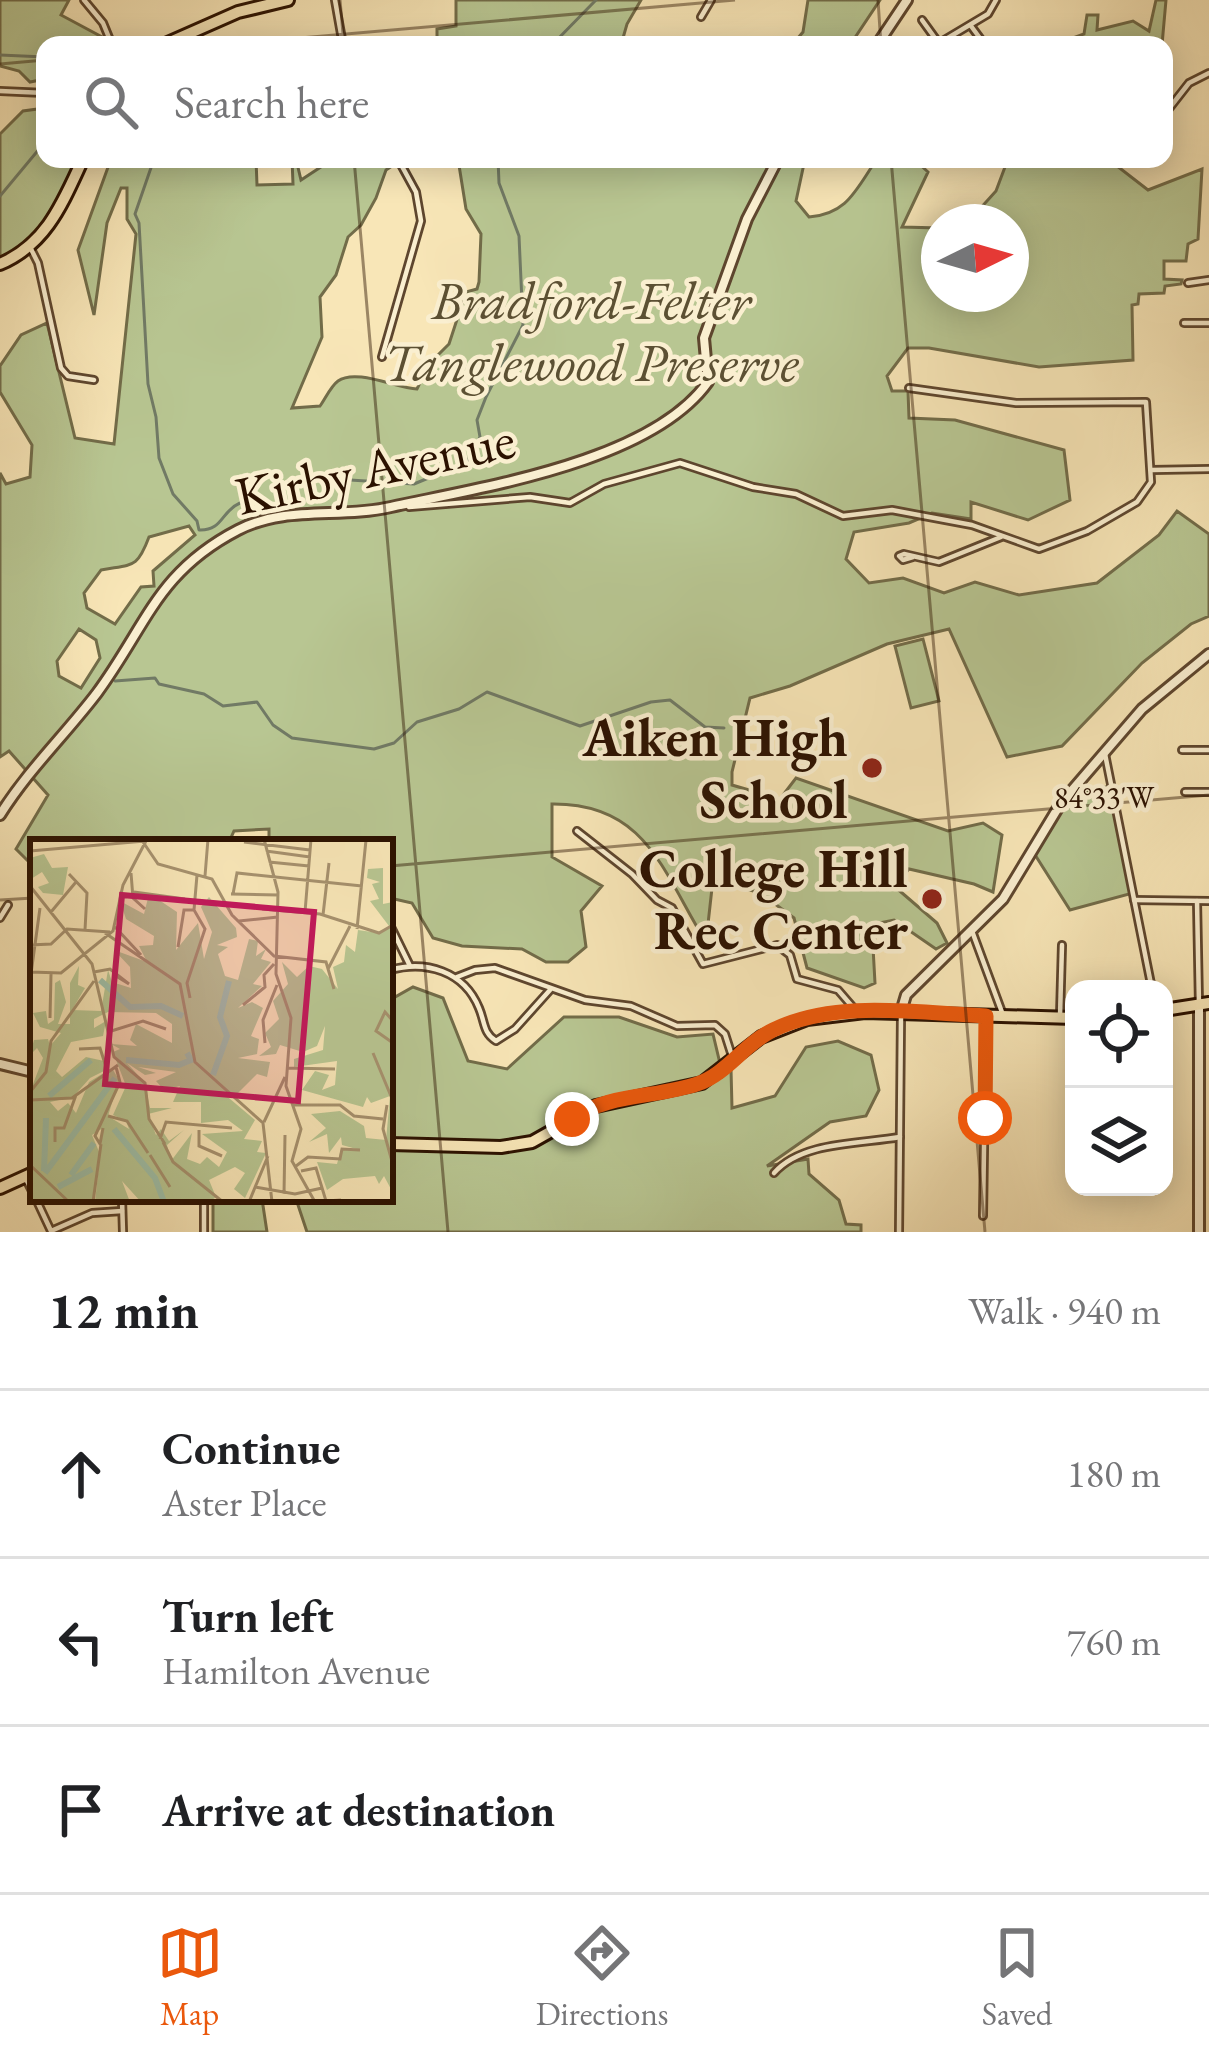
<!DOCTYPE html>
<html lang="en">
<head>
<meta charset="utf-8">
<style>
  :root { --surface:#fff; --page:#f2f2f2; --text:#202124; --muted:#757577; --line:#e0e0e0; --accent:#ea580c }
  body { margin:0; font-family:"EB Garamond",serif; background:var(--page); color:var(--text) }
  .controls { position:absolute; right:36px; bottom:36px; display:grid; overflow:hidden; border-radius:24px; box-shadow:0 6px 30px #0003 }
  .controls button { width:108px; height:108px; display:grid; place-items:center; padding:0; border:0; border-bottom:3px solid var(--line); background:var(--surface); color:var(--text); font:60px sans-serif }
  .compass { position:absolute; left:921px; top:204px; width:108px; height:108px; border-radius:50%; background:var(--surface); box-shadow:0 6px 30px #0003; rotate:85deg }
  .stop { position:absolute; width:36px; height:36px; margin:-27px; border:9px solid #ea580c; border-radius:50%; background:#fff }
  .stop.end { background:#ea580c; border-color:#fff; box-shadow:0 3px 12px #0008 }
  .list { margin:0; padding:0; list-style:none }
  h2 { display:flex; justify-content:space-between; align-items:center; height:156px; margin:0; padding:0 48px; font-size:51px }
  h2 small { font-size:39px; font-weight:400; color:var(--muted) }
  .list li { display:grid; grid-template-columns:78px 1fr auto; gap:36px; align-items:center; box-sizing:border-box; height:168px; padding:0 48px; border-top:3px solid var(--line) }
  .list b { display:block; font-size:45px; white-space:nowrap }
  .list p { margin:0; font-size:39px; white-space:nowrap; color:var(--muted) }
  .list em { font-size:39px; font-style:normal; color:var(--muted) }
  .icon { flex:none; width:66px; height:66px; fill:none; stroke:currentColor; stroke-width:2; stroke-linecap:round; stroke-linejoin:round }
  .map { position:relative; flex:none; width:1209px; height:1232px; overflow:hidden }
  .search { position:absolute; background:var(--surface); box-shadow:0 6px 30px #0003; left:36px; right:36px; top:36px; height:132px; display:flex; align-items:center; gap:30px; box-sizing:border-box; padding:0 42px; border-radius:24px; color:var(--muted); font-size:45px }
  .sheet { height:660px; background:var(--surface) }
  nav { display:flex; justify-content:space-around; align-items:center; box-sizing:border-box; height:168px; border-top:3px solid var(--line); background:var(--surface); font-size:33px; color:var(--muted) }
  nav a { display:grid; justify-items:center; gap:6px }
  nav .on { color:var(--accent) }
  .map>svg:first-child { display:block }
  .green { fill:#b8c692; stroke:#726c49; stroke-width:3; fill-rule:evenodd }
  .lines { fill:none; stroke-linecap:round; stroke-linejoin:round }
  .stream { stroke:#717a65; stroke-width:3 }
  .minor-casing { stroke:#5e462e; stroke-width:10 }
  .tertiary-casing { stroke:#5e462e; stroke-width:14 }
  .primary-casing { stroke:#2b1100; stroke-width:16 }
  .minor { stroke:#faefd0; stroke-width:4.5 }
  .tertiary { stroke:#faefd0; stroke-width:8 }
  .primary { stroke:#f8e6b7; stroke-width:10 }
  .route { stroke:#ea580c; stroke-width:15 }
  .ticks { fill:none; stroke:#2b1100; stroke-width:3; stroke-opacity:0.45 }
  .poi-dot { fill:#8f2418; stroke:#faefd0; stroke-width:4.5 }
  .labels { text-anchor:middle; stroke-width:9; stroke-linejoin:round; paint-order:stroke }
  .park-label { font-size:54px; font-style:italic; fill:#5c5033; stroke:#faefd0 }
  .street-label { font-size:54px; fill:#2b1100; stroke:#faefd0 }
  .poi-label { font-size:54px; font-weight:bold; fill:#2b1100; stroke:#faefd0; text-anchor:end }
  .inset-river { fill:none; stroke:#9fc0a9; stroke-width:6 }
  .inset-road { fill:none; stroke:#a6916e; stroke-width:3 }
  .view { fill:#c2185b; fill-opacity:0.15; stroke:#c2185b; stroke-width:6 }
  .inset-edge { fill:none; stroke:#2b1100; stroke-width:6 }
  .ticks-label { font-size:30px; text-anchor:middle; fill:#2b1100; stroke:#faefd0; stroke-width:9; stroke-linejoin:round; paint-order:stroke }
</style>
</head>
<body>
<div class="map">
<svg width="1209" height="1232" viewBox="0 0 1209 1232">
  <rect width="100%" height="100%" fill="#f8e6b7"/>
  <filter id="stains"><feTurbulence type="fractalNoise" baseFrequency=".00167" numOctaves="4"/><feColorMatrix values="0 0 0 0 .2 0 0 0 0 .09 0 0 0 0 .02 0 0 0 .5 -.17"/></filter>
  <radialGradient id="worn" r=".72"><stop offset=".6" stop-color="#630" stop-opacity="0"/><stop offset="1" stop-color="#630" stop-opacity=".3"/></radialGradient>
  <g class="green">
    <path d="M0,0H69L61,15L102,37L99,45H45V79L30,82L19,71L0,66Z"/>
    <path d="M456,0H641L627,24L621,45H437V29L456,26Z"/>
    <path d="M808,0H880L850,45H792L803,32Z"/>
    <path d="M1156,0H1166L1162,45H1054L1084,34L1087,15H1098L1097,30L1133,21L1149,31Z"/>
    <path d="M45,108V159H83L46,231L0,264V134L23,111Z"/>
    <path d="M111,159H256L257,185L293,184L292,159H296L301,180L333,159H392L395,164L386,170L376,198L361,225L348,237L336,275L320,297L322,337L292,408L320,406C325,399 331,386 338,381C356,368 396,388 417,389L429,364L449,344L466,292L477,289L479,282L481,234L466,209L458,159H805L796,201L809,217C848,214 856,189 877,159H914L928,172L902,227L939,228V294H1011V222H968L996,191L1008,159H1108L1148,190L1202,169L1198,239L1188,244L1186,261H1164V279L1182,280L1181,284L1165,286L1164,293L1139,294L1138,304L1132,305L1133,360L1039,367L929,348H908L887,376L892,391H908L909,418L955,420L1064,450L1070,500L1028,520L971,502V519L932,513L909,523L854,532L846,559L869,583L903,578L944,593L975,582L1019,595L1097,583L1159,535L1177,511L1209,534V616L1191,624L1142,663L1062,746L1007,757L949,629L887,644L790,686L750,698L732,772V785L780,799L796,778L948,831L983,823L1002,835L993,892L974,884L909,869L894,886L937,923L947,943L936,949L894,920L879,923L873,947L875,983L864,988L807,968L794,918L760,893L713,879L706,942C663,873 647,803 552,804V857L602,886L581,911L586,947L568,962H546L522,949L462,946L433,938L412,903L390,898V842H269V829L234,831L229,842H33V866L16,849L48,795L9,751L0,757V473L6,484L30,477L32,445L0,392V366L21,335L47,323L75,438L114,444L136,234L127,219V188H121L107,223L94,315L78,250ZM189,526L195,535L153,571L154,586L141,587L115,624L87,608L84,593L101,570C133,564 137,569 149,537ZM79,629L96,640L100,658L81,688L59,676L57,661Z"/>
    <path d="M923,639L939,701L911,708L895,646Z"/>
    <path d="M1111,786L1133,893L1070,910L1032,850L1069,794Z"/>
    <path d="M413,987L443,998L468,1061L507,1069L564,1017H619L677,1037L713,1034L723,1076L731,1069L732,1108L775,1096L806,1047L838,1041L871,1055L879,1090L866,1116L830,1122L767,1166L808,1159L809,1174L839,1200L846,1224L861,1225V1232H307L296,1199H390V1000Z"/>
    <path d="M213,1199H262L267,1232H213Z"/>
  </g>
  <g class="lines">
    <g class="stream">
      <path d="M552,45L596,0"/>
      <path d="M0,55L45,57"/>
      <path d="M154,159L135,214L139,223L148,384L156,417L159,458L173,494L197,521L199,530C223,531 221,511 240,503"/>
      <path d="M0,196L45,142"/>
      <path d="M325,491L327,482L334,479L414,484L467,462L480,437L477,420L486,397L523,325L519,236L499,183L498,159"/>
      <path d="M115,681L155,678L159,684L204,694L223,706L257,702L273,725L292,738L374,749L394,743L417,722L459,709L487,692L580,726L651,702L670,700L705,727L724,728"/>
    </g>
    <g class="minor-casing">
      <g id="minor">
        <path d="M84,0L103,23L112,45"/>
        <path d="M335,0L343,45"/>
        <path d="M701,17L711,0"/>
        <path d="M922,20L940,45"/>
        <path d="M971,26L985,45"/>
        <path d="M936,45L988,14L996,0"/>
        <path d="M0,91L45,93"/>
        <path d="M1164,115L1189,83L1209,73"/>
        <path d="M30,247L38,263L61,368L68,376L94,380"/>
        <path d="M1188,283L1209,280"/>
        <path d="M1184,323H1209"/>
        <path d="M382,357L421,221L416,192L398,159"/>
        <path d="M1152,470L1209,469"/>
        <path d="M409,507L530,497L570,503L604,484L680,463L753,487L796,494L843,516L892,510L972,525L1039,549L1087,531L1137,502L1151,482L1146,402L1016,403L909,388"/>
        <path d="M913,557L903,560L899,556L904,554L939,562L1001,537"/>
        <path d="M1182,750H1209"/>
        <path d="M1105,754L1152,989"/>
        <path d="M1185,792H1209"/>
        <path d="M577,831L632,874L657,900L672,908L703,964L777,945L790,955L797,979L838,990L857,1012"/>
        <path d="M1134,900L1209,901"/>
        <path d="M1197,901L1199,1005"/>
        <path d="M0,918L8,905"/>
        <path d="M390,925L410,966"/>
        <path d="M972,931L1003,1015"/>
        <path d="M390,970C426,960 464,971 479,1008C485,1022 483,1033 496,1041L515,1029L550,990"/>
        <path d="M457,977L475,970L495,968L585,1000L631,1006L677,1026L715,1025L725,1034L732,1056"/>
        <path d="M1060,1016L1062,945"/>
        <path d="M774,1173C802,1141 861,1144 900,1137"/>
        <path d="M25,1177L33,1193"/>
        <path d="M36,1199L51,1231L92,1213L122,1211"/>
        <path d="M122,1199L123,1232"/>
        <path d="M204,1199V1232"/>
        <path d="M983,1216L986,1015"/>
        <path d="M899,1232L901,1016"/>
      </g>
    </g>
    <g class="tertiary-casing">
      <g id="tertiary">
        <path d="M877,45L907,0"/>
        <path d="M0,815C28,770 65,735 97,693C147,625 157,572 238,530C286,505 340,519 391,507C482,487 651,462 708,382L704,338L747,219L778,159"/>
        <path d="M901,1012L906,995L1003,899L1061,803L1142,709L1209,654"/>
        <path d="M0,1064L33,1072"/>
        <path d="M1199,1232V1005"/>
      </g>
    </g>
    <g class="primary-casing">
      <g id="primary">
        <path d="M163,45L238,12L288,0"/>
        <path d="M0,264C47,244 63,202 83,159"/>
        <path d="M1164,1010L1209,1003"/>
        <path d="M390,1144L501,1147L532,1142L596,1106L702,1083L761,1037L807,1019L865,1012L1074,1018"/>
        <path d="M0,1188L33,1173"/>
      </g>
    </g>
    <use href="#minor" class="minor"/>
    <use href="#tertiary" class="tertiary"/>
    <use href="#primary" class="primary"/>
  </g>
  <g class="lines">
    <path class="route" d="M572,1119C608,1093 656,1098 697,1084C727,1074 744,1044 773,1030C836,999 918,1013 986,1016L985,1118"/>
  </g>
  <path class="ticks" d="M340,0L344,45M878,0L881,45M221,45L735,0M0,64L45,60M354,159L448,1232M891,159L985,1232M390,866L1209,795M0,900L33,898"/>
  <g class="poi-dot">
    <circle cx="872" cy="768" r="12"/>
    <circle cx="932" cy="899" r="12"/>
  </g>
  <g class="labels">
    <g class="park-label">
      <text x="591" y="319">Bradford-Felter<tspan x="591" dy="62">Tanglewood Preserve</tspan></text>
    </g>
    <g class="street-label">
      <text transform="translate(375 467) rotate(-12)" y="19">Kirby Avenue</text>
    </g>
    <g class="poi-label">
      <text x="848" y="756">Aiken High<tspan x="848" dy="62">School</tspan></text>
      <text x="908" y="887">College Hill<tspan x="908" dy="62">Rec Center</tspan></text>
    </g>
  </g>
  <g transform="translate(30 839)">
    <rect width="363" height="363" fill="#f8e6b7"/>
    <path d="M14,15L22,29L38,28L33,56L13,54L8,48L19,44L12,33L1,40L0,19ZM353,29V65L363,63V354L354,337L349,345L345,337L313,340L297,351L287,323L307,325L311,310L330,311L312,306L311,298L299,314L297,295L279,303L296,289L281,275L310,272L334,287L336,299L356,301L360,257L341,264L337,258L333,268L272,251L285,232L299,236L292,251L305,246L307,222L264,228V220L293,211L295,187L287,207L273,213L250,206L246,215L229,217L241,208L235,194L249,180L243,162L258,145L252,123L267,138L279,127L292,130L308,150L303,128L314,123L316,106L325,113L328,91L349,94L359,87L340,62L349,60L342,45L350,43L337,39L338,30ZM179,58L206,89L207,98L187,106L198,108L188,115L195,137L208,141L219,100L228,102L226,117L236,110L231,120L241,123L223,145L232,147L208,169L222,163L233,169L221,197L229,200L227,215L208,219L240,223L237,238L227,235L208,254H193L225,281L214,300L232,302L227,313L236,314L215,359L204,350L215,334L205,328L179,341L186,358L179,363H111L92,342L100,363H65L73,289L62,296L70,315L62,363H0V253L13,219L7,209L0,216L4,201L18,200L20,207L31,194L10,188L3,174L16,172L18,185L24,181L25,144L30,141L36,163L28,185H40V144L49,127L48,146L55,149L42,171L71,172L78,131L82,143L101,149L100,128L84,111L117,123L109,107L123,106L124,97L96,80L90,62L114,75L118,59L129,61L147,73L146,111L168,84L174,120L182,93L171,68ZM78,173L126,174L142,185V204L106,185L100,201L107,207L81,205L90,210L83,213L96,247L83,276L96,282L99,290L78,277L89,241L82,229L59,243L46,274L38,264L28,272L20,263L43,258L60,239L74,232V222L56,218L32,238L26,232L41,203L73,197L76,182L64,189V180ZM97,224L115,236L126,234L108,228L146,233L126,242L134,251L150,247L143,263H171V284L198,281L213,292L172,295L197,313L189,328L177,318L170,325L157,320L162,294L141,322L137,306L154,291L139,302L131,290L126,296L118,275L142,269H120L115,244Z" fill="#b8c692" fill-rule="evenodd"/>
    <path class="inset-river" d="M70,141L100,168L131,167L153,177M96,221L149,226L161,221L157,214M183,236L197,197L190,178L199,142M19,257L61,221M84,290L125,339L134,363M14,332L16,279M15,334L85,239M41,336L64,304M28,348L62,330"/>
    <path class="inset-road" d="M111,0L128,25L182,40L202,76L244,117L296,123L304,150M234,0L248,53L246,135L261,179L256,247L271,290L262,322L285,363M214,3L280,11M0,12L115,2M236,12L280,18M239,23L279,27M101,34L103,59L115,70M39,35L57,54L55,91M175,37L178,0M0,47L62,125L84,218L115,244L119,280L135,305M104,53L155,60M201,55L248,56M203,55L207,34L332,47M232,70L290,75L349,94L363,86M21,73L46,43M275,73L281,0M293,76L299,24M209,82L248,78M85,88L111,116M327,90L336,1M75,94L150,145L165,223L233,284L242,363M0,106L21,105L37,90L80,93M148,108L154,71H164M298,130L320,87M0,133L31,134L83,92L93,46L117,0M64,133L80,130L99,145L86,137M0,142L10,69M160,159L157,144L175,90L164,71L167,36M213,166L235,148L234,136L244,125M20,179L21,135M363,182L355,173L346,192L363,204M78,193L113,182L136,190M235,204L233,181L247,146M49,210L70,209L77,231M343,214L363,262M257,229L305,230M0,253L16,233L21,202L64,142M0,261L42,259L88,226M263,266H310L324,277L353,280M357,266L353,290L363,326M78,277L97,282L118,314M234,283L255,238M73,289L70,305L65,297L90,243L86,228M169,291V307L192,317M130,300L136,283L202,289M25,303V289H34L46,256M133,303L143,323L193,363M120,316L140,348M0,326L39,363M266,327L278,318L310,320L312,310L330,311M271,332L286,329L296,362L311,361M225,348L265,355L292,349M254,355L255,296M63,363L71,305M219,363L238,317"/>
    <path class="view" d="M92,56L284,73L268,262L75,245Z"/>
    <rect width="363" height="363" class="inset-edge"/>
  </g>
  <g class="ticks-label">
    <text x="1104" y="808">84°33'W</text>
  </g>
  <rect width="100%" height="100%" filter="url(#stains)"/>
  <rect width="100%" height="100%" fill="url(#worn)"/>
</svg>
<div class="controls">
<button><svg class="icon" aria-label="locate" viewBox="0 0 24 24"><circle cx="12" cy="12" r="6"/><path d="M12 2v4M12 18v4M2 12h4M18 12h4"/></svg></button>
<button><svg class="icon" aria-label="layers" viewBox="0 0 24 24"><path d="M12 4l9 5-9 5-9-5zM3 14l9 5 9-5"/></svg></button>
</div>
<svg class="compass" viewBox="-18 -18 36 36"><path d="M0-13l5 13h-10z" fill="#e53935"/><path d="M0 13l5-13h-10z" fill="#757577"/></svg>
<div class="stop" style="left:985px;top:1118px"></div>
<div class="stop end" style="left:572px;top:1119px"></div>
<div class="search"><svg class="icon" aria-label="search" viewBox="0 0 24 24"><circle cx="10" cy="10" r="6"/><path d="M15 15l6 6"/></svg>Search here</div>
</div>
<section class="sheet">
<h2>12 min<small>Walk · 940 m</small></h2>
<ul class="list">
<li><svg class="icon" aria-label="ahead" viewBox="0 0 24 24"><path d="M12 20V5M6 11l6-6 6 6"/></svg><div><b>Continue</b><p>Aster Place</p></div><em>180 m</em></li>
<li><svg class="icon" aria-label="left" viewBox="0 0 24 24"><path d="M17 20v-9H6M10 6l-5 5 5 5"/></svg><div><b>Turn left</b><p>Hamilton Avenue</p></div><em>760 m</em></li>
<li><svg class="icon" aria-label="arrive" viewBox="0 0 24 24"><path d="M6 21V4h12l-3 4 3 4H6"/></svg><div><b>Arrive at destination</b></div></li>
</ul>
</section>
<nav>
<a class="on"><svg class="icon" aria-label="map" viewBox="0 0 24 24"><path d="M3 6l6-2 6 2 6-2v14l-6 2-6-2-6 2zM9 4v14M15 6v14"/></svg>Map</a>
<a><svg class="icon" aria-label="directions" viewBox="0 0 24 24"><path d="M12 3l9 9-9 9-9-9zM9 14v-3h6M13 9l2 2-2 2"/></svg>Directions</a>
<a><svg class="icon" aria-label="saved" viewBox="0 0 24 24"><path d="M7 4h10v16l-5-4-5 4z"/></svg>Saved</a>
</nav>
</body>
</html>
